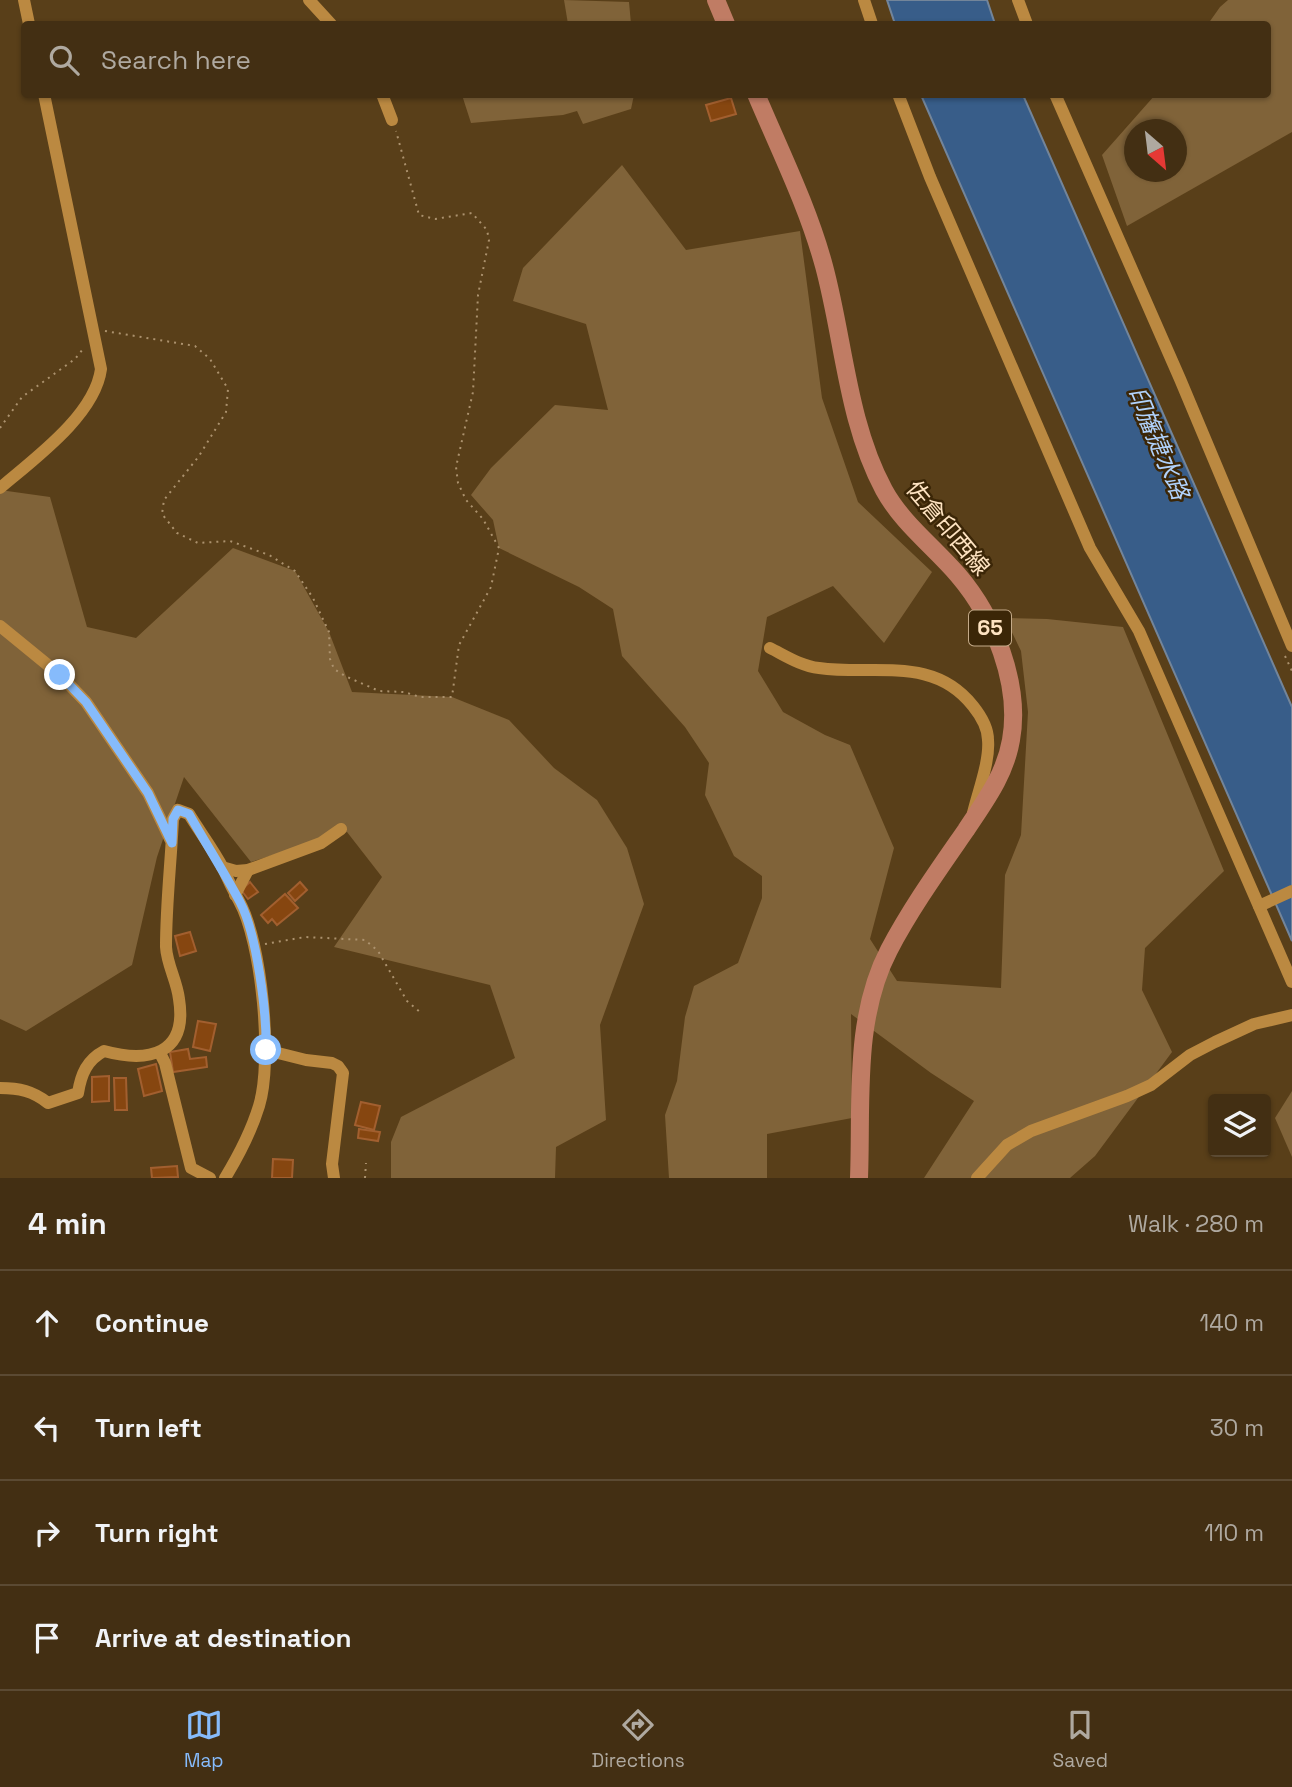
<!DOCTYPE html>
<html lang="en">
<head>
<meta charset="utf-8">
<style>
  :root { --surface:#432f13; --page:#4a371c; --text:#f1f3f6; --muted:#afa9a0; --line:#5b4a33; --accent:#86bbfb }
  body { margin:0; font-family:"Space Grotesk","Noto Sans JP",sans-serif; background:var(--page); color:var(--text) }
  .controls { position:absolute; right:21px; bottom:21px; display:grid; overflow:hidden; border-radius:7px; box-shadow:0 2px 5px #0004 }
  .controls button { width:63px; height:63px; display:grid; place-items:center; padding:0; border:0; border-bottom:2px solid var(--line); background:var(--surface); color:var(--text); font:35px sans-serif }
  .compass { position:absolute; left:1124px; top:119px; width:63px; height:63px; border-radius:50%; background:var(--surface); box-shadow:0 2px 5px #0004; rotate:152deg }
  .stop { position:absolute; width:21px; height:21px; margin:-16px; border:5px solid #86bbfb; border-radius:50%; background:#fff }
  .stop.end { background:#86bbfb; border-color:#fff; box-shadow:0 2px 7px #0008 }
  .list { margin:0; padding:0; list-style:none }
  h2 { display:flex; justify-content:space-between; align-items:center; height:91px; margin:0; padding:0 28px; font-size:30px }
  h2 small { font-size:23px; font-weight:400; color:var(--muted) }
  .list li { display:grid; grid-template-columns:46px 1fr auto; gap:21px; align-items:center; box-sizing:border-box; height:105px; padding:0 28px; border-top:2px solid var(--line) }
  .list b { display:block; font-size:26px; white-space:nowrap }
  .list em { font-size:23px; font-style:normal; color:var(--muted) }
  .icon { flex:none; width:38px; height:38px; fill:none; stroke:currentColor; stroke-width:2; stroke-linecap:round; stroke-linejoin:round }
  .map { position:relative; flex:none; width:1292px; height:1178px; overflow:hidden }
  .search { position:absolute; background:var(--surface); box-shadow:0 2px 5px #0004; left:21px; right:21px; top:21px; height:77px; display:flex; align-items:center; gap:18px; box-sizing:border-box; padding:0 24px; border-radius:7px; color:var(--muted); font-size:26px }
  .sheet { height:511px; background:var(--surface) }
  nav { display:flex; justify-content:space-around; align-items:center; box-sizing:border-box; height:98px; border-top:2px solid var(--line); background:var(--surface); font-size:19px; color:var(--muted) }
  nav a { display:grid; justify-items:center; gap:4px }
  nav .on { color:var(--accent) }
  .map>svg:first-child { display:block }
  .green { fill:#806339; fill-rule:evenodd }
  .water { fill:#385d89; stroke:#73859a; stroke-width:2 }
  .building { fill:#864610; stroke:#a25f2f; stroke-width:2 }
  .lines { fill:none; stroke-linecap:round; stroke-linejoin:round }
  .path { stroke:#ac926e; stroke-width:2; stroke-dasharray:2 5; stroke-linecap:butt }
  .street { stroke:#bb8941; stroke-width:12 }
  .primary { stroke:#c07c64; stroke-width:18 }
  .route { stroke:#86bbfb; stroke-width:9 }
  .labels { text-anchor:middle; stroke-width:5; stroke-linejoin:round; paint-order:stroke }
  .shield { fill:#3b2607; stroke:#c4aa89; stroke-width:2 }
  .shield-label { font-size:21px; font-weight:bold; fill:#fee3c1 }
  .street-label { font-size:23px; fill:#fee3c1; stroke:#3b2607 }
  .water-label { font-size:24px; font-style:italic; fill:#b0d2fc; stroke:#3b2607 }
</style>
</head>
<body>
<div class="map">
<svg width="1292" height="1178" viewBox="0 0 1292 1178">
  <rect width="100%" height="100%" fill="#593f19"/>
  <g class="green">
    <path d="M564,0L629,2L631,24H568Z"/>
    <path d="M1228,0H1292V132L1127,226L1102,155L1155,95L1268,94V24H1208L1220,7ZM1134,130H1176V172H1134Z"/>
    <path d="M462,95V94L634,95L631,109L583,124L577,111L563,115L471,123Z"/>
    <path d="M622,165L686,250L800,231L822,398L858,502L932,572L884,643L833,586L767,617L758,671L783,712L825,735L850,745L894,848L870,939L897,981L1001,988L1005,875L1021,835L1028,712L1021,651L1005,618L1047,619L1123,627L1224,871L1145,948L1142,990L1172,1052L1095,1156L1070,1178H924L974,1101L931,1073L851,1014L852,1118L767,1134V1178H669L665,1115L677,1081L685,1017L694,986L738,963L762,898V876L734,856L705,795L709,763L685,727L622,656L613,609L579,587L499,548L493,520L471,495L491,468L555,405L608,410L586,324L513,301L523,268Z"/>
    <path d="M0,490L50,497L87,627L136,638L233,548L295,571L329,632L352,692L452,697L509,720L554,768L597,800L627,848L644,904L600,1025L606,1120L556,1147L555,1178H391V1142L401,1117L515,1058L490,985L334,947L382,877L347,832L251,862L184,777L157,857L132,965L26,1031L0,1019Z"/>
    <path d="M1292,1091V1157L1275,1118Z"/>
  </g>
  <g class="water">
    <path d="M887,0H987L995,24H895Z"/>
    <path d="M921,95H1023L1292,707V941Z"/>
  </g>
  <g class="building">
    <path d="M731,98L736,114L711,121L706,105Z"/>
    <path d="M250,882L258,892L248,899L241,890Z"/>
    <path d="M300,882L307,890L295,901L288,893Z"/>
    <path d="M285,894L298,908L277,925L272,919L268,923L261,915Z"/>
    <path d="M190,932L196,951L180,956L175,936Z"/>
    <path d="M198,1021L216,1024L210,1051L193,1047Z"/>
    <path d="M188,1049L190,1059L206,1057L207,1067L173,1072L170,1052Z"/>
    <path d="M156,1064L162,1091L144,1096L138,1069Z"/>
    <path d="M109,1076V1101L92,1102V1077Z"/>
    <path d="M114,1078H126L127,1110H115Z"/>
    <path d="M361,1102L380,1106L374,1130L355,1125Z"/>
    <path d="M359,1129L380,1132L378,1141L358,1138Z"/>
    <path d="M273,1159L293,1160L292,1178H272Z"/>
    <path d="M177,1166L178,1177L152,1178L151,1168Z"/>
  </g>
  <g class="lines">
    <g class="path">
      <path d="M105,331L195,346L210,359L228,389L226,412L199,456L164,500L162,514L177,533L198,543L230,541L269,555L295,571L313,598L329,632L330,659L334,669L345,676L379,691L404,692L420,697H452L459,645L491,587L499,548L483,519L466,500L458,483L456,467L473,392L478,295L489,240L487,230L472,213L435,219L419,215L396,131"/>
      <path d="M0,428L22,397L75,359L83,349"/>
      <path d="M1285,656L1292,671"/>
      <path d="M265,944L305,937L365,940L378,951L407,1001L421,1013"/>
      <path d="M365,1178L366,1163"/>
    </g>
    <g class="street">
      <path d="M24,0L29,24"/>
      <path d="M309,0L331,24"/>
      <path d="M864,0L872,24"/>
      <path d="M1018,0L1027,24"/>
      <path d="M382,94L392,120"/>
      <path d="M898,94L930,177L1090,548L1139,631L1292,982"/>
      <path d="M1055,94L1180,379L1292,646"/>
      <path d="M0,488C34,459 95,415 101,369L44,94"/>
      <path d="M0,626L60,675L86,702L148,793L170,839"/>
      <path d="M770,648C786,656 801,666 819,668C875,676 933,655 973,706C981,716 988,727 988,740C990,761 978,792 973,813"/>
      <path d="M222,867L236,871L248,870L321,843L341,829"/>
      <path d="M235,895L248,870"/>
      <path d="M1259,906L1292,891"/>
      <path d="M266,1050L306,1060L332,1063L338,1066L343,1073L332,1164L334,1178"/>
      <path d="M160,1053L165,1063L191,1168L210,1178"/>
      <path d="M0,1088C19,1088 33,1091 48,1103L78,1093C81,1074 87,1060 104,1051C148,1063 188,1055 179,999C177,981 167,965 166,947C166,904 171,862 173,819L178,810L189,814C200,832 213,849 223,868C228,880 233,890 239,901C262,942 273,1061 259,1106C251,1132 239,1155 225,1178"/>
      <path d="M977,1178L1007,1145L1031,1131L1127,1096L1151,1085L1190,1055L1215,1042L1254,1024L1292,1015"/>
    </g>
    <g class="primary">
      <path d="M716,0L726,24"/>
      <path d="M756,94C780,151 808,207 824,266C844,340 847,421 884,490C902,523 933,546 958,575C994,617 1021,684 1011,740C1005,775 985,801 966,830C939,869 911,908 889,950C853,1019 862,1102 859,1178"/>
    </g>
  </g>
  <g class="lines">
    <path class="route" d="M60,675L86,702L148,793L172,843L173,819L178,810L189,814C206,844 224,872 240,902C257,934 267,1014 266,1050"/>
  </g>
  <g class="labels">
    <rect class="shield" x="969" y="610.5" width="42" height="35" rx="5"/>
    <g class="shield-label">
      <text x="990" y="635">65</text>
    </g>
    <g class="street-label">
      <text transform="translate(948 528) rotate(50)" y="8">佐倉印西線</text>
    </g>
    <g class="water-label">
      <text transform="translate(1158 443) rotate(67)" y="8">印旛捷水路</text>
    </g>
  </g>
</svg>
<div class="controls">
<button><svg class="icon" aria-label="layers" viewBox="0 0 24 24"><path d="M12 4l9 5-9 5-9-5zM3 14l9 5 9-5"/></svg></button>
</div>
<svg class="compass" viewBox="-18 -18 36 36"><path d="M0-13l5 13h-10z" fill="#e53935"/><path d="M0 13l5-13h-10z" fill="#afa9a0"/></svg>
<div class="stop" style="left:266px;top:1050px"></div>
<div class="stop end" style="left:60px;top:675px"></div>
<div class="search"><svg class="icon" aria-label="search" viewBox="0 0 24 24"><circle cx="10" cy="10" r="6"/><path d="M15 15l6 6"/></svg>Search here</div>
</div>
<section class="sheet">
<h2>4 min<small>Walk · 280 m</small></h2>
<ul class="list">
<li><svg class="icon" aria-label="ahead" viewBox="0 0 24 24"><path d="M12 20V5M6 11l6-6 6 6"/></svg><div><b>Continue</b></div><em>140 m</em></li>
<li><svg class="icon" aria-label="left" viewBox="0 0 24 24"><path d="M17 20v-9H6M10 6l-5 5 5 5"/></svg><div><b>Turn left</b></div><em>30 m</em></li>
<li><svg class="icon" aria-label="right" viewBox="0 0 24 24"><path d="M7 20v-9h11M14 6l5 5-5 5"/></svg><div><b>Turn right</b></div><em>110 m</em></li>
<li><svg class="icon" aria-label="arrive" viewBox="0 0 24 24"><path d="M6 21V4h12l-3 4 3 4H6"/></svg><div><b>Arrive at destination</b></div></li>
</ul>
</section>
<nav>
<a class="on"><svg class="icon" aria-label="map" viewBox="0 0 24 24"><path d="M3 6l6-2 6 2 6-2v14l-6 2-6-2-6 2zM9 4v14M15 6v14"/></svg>Map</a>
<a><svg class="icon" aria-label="directions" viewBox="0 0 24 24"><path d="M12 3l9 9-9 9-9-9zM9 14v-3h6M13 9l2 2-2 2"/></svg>Directions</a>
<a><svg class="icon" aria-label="saved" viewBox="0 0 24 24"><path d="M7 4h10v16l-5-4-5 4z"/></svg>Saved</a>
</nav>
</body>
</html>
